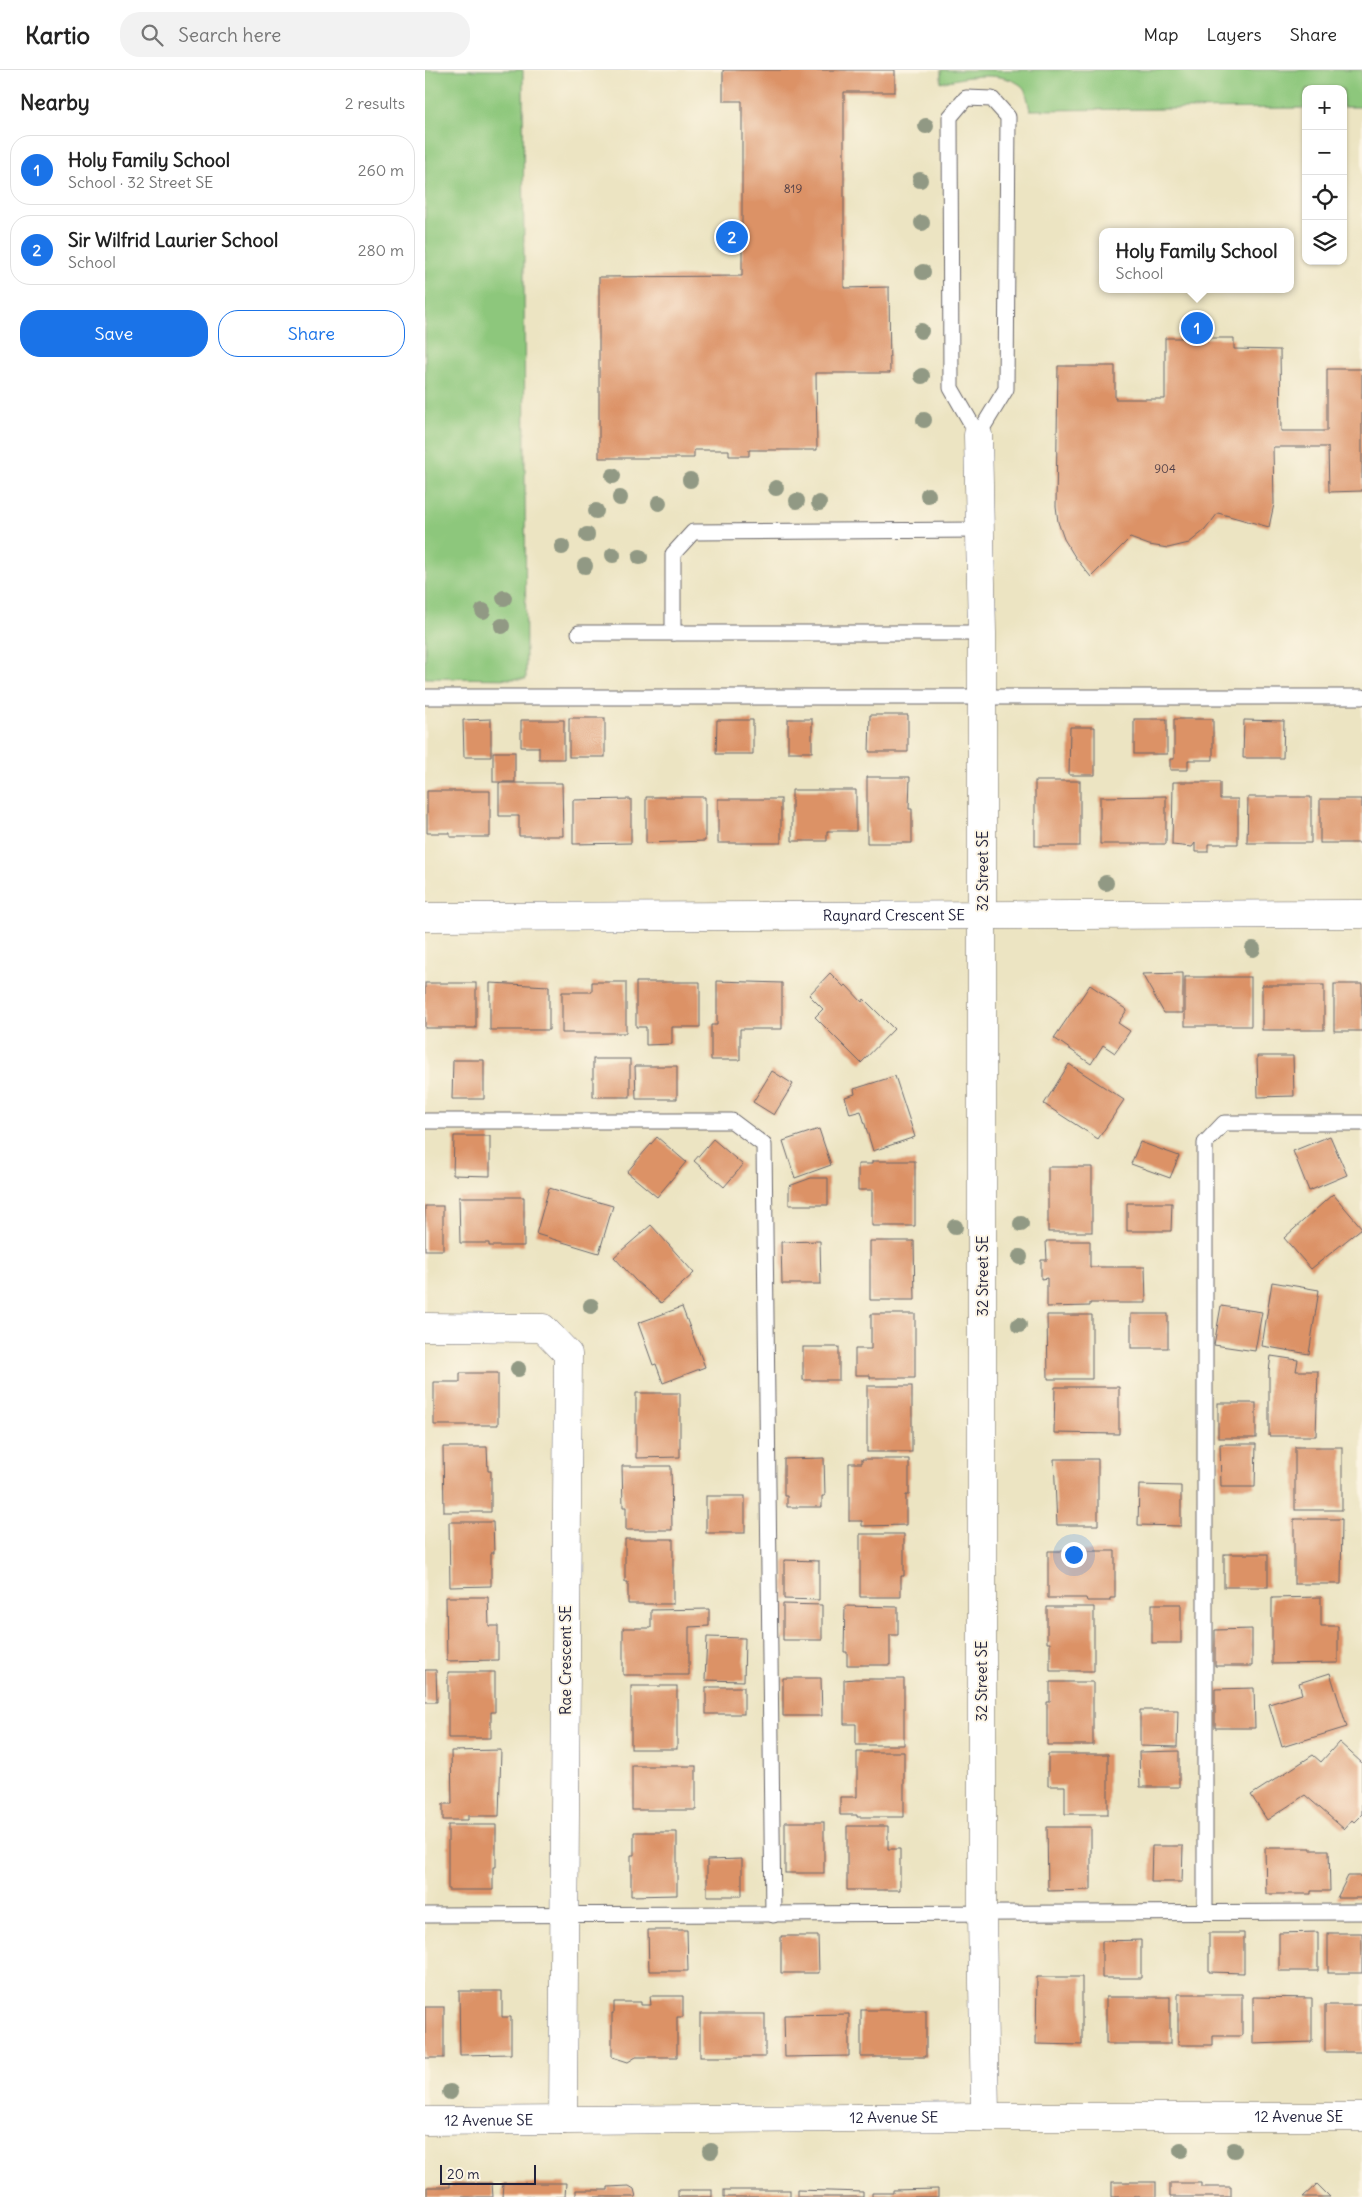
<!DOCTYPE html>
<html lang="en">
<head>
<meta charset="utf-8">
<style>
  :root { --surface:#fff; --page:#f2f2f2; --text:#222; --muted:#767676; --line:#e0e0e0; --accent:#1a73e8 }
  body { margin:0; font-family:Delius,sans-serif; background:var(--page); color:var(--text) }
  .controls { position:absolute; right:15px; top:15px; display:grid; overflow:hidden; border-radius:10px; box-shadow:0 1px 4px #0004 }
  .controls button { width:45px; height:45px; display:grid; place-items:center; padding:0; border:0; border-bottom:1px solid var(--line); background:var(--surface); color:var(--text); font:25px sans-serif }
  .scale { position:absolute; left:15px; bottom:12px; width:96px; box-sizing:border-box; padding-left:5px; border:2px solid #22223b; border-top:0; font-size:14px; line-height:18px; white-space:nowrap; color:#22223b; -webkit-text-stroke:4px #fcf5e5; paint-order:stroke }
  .you { position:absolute; left:648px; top:1484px; width:18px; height:18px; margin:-12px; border:4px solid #fff; border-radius:50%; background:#1a73e8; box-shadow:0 0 0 8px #1a73e833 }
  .badge { display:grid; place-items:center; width:32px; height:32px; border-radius:50%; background:var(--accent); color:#fff; font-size:16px; font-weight:700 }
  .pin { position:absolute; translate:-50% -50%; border:2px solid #fff; box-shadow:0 1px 5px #0006 }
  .popup { position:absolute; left:674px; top:158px; width:195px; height:65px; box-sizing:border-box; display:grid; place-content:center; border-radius:10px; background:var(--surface); filter:drop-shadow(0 1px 4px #0005); font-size:16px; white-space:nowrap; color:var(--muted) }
  .popup b { font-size:19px; color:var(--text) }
  .popup::after { content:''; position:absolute; left:50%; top:100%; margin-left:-10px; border:10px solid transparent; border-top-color:var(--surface) }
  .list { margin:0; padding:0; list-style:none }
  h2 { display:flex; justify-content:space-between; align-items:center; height:65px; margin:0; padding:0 20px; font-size:21px }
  h2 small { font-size:16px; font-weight:400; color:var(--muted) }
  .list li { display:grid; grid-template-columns:32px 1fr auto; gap:15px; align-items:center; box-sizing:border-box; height:70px; margin:0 10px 10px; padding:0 10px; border:1px solid var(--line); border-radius:20px }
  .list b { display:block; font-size:19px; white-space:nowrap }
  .list p { margin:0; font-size:16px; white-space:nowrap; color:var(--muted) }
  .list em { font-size:16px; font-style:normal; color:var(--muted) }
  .actions { display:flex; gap:10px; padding:15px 20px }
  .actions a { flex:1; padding:11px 0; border:1px solid var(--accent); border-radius:20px; text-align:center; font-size:18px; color:var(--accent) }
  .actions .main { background:var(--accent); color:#fff }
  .icon { flex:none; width:28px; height:28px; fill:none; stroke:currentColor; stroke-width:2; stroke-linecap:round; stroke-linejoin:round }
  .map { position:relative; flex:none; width:937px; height:2127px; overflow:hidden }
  header { display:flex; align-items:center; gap:30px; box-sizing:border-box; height:70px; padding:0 25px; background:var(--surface); border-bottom:1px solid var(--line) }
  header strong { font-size:24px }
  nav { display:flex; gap:28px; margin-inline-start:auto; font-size:18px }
  .search { width:350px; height:45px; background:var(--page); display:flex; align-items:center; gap:12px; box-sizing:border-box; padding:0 18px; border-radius:20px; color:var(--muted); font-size:19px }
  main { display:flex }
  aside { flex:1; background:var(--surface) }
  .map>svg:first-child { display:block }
  .green { fill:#8dc77c; stroke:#58745c }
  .building { fill:#dc9266 }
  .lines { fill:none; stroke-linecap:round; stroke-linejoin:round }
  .service-casing { stroke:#69666a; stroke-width:17 }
  .minor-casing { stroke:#69666a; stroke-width:29 }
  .service { stroke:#fff; stroke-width:15 }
  .minor { stroke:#fff; stroke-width:28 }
  .tree { fill:#919984 }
  .labels { text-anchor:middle; stroke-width:4; stroke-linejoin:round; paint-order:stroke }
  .number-label { font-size:12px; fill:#503e46 }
  .street-label { font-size:15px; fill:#22223b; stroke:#fcf5e5 }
</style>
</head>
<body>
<header>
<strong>Kartio</strong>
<div class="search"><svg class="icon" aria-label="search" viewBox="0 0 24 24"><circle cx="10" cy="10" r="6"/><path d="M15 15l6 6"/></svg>Search here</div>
<nav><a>Map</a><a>Layers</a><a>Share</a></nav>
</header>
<main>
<aside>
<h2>Nearby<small>2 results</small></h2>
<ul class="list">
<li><span class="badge">1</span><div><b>Holy Family School</b><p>School · 32 Street SE</p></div><em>260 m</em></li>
<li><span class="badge">2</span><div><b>Sir Wilfrid Laurier School</b><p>School</p></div><em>280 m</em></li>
</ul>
<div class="actions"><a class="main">Save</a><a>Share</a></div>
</aside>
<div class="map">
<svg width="937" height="2127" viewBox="0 0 937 2127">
  <rect width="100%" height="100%" fill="#fcf5e5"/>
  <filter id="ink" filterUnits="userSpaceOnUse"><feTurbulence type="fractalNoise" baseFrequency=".02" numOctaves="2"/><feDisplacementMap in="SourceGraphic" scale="10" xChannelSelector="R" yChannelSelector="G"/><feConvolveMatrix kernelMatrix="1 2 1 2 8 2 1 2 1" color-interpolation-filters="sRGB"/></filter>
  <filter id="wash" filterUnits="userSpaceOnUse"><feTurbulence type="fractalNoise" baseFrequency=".0096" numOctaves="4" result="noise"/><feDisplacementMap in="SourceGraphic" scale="20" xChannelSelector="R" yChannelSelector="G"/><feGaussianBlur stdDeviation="1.12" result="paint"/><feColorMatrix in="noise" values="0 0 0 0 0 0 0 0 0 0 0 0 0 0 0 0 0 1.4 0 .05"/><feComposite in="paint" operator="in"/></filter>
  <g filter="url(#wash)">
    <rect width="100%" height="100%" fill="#ece4c2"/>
    <g class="green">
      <path d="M0,0H98L101,609L0,608Z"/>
      <path d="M516,0H937V37H918V19H881V38L605,40C603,33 602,22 598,17C579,0 540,6 516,13Z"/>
    </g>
    <g id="blocks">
      <g class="building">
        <path d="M298,0H470V22H419V218L464,217L465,303H391L392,380H324V386H304V380H269V388H174V207L317,206V31H298Z"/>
        <path d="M740,268H809V279L855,280L856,361H902V299H937V421L904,422L903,377H848L849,434L844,457L793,443L780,460L764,473L743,478L724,475L705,468L666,507L650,487L639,469L633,452L631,436L633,296H690V329H740Z"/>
        <path d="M445,645H483V682H444Z"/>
        <rect x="144" y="648" width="36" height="39"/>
        <path d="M66,649V687H39L38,650Z"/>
        <rect x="363" y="649" width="24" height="33"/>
        <rect x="709" y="649" width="33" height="35"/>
        <path d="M749,649H788V690H763V700H745V689H749Z"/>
        <path d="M96,650H139V689H114V677H96Z"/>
        <path d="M292,650H328V684H291Z"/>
        <path d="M819,650L859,651L858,688H818Z"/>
        <path d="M645,657H670V705H644Z"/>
        <rect x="68" y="682" width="22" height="30"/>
        <path d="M442,707H485L484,739H487V773H442Z"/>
        <rect x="610" y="711" width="45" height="65"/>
        <path d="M748,712H795V729H813V774H783V782H770V773L767,777L747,775Z"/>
        <path d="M74,713H137L138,766H94V746H74Z"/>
        <path d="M367,720H431V761H402V771H367Z"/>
        <path d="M2,721H65V767H25V763H2Z"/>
        <path d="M741,726V774H675V727Z"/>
        <path d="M221,727H280V771L221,773Z"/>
        <path d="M823,727H886V773H822Z"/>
        <path d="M206,729V773L148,774V730Z"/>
        <rect x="293" y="729" width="63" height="44"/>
        <rect x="895" y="729" width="42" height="44"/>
        <path d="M405,903L419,917L421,915L437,932L439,929L469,959L436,993L390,947L398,939L384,925Z"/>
        <path d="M758,903V943H739L717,904Z"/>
        <rect x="760" y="907" width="66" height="49"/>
        <path d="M292,911L357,913V959H315V990H286V955H292Z"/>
        <path d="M167,912H201V963H137V922H167Z"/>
        <path d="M211,912H275V957H247V974L221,975V957H211Z"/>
        <rect x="0" y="913" width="51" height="45"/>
        <path d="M65,913L124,916V960H65Z"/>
        <rect x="909" y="914" width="28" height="47"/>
        <path d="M665,915L702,940L693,953L705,961L690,983L678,975L666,994L629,968Z"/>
        <rect x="837" y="915" width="62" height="45"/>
        <path d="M832,986H868L869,1026L833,1027Z"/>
        <rect x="168" y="989" width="37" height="38"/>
        <path d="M28,990H59V1029H27Z"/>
        <path d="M644,994L699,1030L673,1069L619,1034Z"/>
        <path d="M210,996H252V1029H211Z"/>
        <path d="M347,1001L368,1014L349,1045L328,1032Z"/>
        <path d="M470,1006L490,1067L448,1081L436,1041L425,1044L420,1027L430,1024L429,1019Z"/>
        <path d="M394,1059L406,1095L370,1108L358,1071Z"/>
        <path d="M29,1066H65V1106L28,1105Z"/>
        <path d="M905,1066L922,1105L884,1121L868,1081Z"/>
        <path d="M232,1067L261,1092L232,1127L202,1102Z"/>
        <path d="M288,1069L318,1095L299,1117L269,1091Z"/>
        <path d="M715,1072L754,1086L745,1108L706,1094Z"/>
        <path d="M447,1091H490V1156H447V1120H433V1094H447Z"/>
        <rect x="623" y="1097" width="44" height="65"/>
        <path d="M386,1108H403V1135H364V1116Z"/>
        <path d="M124,1118L188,1136L174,1183L111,1164Z"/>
        <path d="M908,1124L937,1158L886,1199L859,1168Z"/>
        <path d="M34,1127H99V1176H64V1173H35Z"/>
        <path d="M702,1133H747L746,1161H702Z"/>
        <rect x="0" y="1136" width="18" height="44"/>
        <path d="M226,1155L269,1203L236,1233L210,1210L189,1187Z"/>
        <path d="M395,1171L396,1214H357L356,1172Z"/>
        <path d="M445,1171H489L490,1230H445Z"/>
        <path d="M621,1171H665V1197H720L721,1233H665V1236L622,1237V1208L616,1209V1190H622Z"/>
        <path d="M847,1212L894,1220L884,1284L837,1276Z"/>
        <path d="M796,1236L837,1242L830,1281L789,1275Z"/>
        <path d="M257,1237L280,1297L238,1313L231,1294L228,1295L213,1253Z"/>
        <path d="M446,1244H490V1308H445V1305H430V1279H446Z"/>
        <rect x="706" y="1244" width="37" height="34"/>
        <path d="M622,1245H667V1309H623Z"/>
        <rect x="378" y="1277" width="36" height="33"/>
        <path d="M846,1286L873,1290L871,1301H893L891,1366H844V1301Z"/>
        <path d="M35,1303H73V1355H9V1312H35Z"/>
        <rect x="442" y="1316" width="45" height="66"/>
        <path d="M630,1317H694V1364L629,1363Z"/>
        <path d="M211,1323H255V1387L211,1388Z"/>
        <rect x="793" y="1333" width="38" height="35"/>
        <path d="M795,1374H831L830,1417H796Z"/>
        <path d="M18,1377H62L63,1401H66V1442H19Z"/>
        <rect x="870" y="1377" width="47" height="63"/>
        <path d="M399,1388L400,1426H397V1437H362V1426H359V1389Z"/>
        <path d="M437,1389H484V1425H481V1455L437,1456V1451H424V1393H437Z"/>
        <path d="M629,1389H673V1455H632Z"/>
        <path d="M197,1396H246L247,1460H201V1437H198Z"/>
        <path d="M714,1415L756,1416V1456L713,1455Z"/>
        <rect x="281" y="1426" width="39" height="37"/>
        <path d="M869,1449H917L916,1514H869Z"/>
        <path d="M24,1452H68L69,1483H66V1516L25,1517Z"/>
        <path d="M435,1464H479V1506H476V1527H435Z"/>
        <path d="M200,1469H248V1534H203V1512H200Z"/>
        <path d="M623,1481H690V1528H685V1531H662L661,1528H623Z"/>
        <rect x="799" y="1484" width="44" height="33"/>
        <path d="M359,1490L394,1491V1530L359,1529Z"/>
        <path d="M21,1527H63L64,1556H73V1590L22,1591Z"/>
        <path d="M896,1527V1556H913V1593L847,1594V1528Z"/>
        <path d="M358,1534L397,1535V1570H358Z"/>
        <rect x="727" y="1534" width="29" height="39"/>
        <path d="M420,1536L473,1537V1565H465V1595H422V1582H419Z"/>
        <path d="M622,1537H669V1601H625V1573H622Z"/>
        <path d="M284,1539V1556L264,1557V1605H198V1558H226V1540Z"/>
        <path d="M827,1559V1596H790V1560Z"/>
        <path d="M282,1567L320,1568L319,1611L280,1610Z"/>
        <path d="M0,1600H11L12,1632H0Z"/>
        <path d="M23,1602H70V1642H66V1668H23Z"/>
        <path d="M905,1603L922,1657L857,1677L844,1634L877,1624L874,1613Z"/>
        <path d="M358,1608H396L397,1646H358Z"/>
        <path d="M430,1609H479V1675H431V1654H419V1610Z"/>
        <path d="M625,1612H668V1675H622V1632H625Z"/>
        <rect x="206" y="1616" width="46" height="63"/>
        <rect x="281" y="1617" width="38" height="27"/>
        <path d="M829,1618L830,1658H790V1619Z"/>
        <path d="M715,1640H753L752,1677L715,1676Z"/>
        <path d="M914,1672L937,1693V1744L929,1752L927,1750L919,1759L880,1725L842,1750L826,1725L888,1685L896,1692Z"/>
        <path d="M76,1680L74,1746H43V1750H18V1734H27L26,1681Z"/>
        <path d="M754,1681V1717H715L714,1682Z"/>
        <path d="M432,1682H479V1747H432V1745H415V1727H432Z"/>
        <path d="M623,1684H683V1744H640V1716H623Z"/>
        <rect x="207" y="1696" width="64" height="44"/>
        <rect x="360" y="1752" width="39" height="51"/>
        <path d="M23,1755H71V1797H68V1820H23Z"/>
        <path d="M422,1756H463V1779H475V1820H422Z"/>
        <path d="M622,1757H666V1820L623,1821Z"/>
        <path d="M209,1762H252V1825L206,1826V1785H209Z"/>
        <path d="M727,1776H758L757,1812H726Z"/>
        <path d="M840,1778H886V1780H904L905,1821H886V1824H841Z"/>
        <path d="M317,1789V1826H282V1790Z"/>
        <path d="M923,1806H937V1828H912Z"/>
        <path d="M223,1860H262L263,1901H224Z"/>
        <path d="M893,1862V1901H854V1863Z"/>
        <path d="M784,1863H819V1903L784,1902Z"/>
        <rect x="903" y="1863" width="34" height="40"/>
        <path d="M356,1866H393L394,1903H356Z"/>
        <path d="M716,1870V1908H677V1871Z"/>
        <path d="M612,1907H657V1975L611,1974Z"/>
        <path d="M34,1921H77V1947H86V1984L35,1985Z"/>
        <path d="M753,1924H817V1966H788V1975H753Z"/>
        <path d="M225,1926H258V1947H252V1987H211L203,1992L187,1987V1943H189V1932H216V1935H226Z"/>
        <rect x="681" y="1927" width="64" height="47"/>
        <path d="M828,1927L887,1928V1972L828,1974Z"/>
        <rect x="900" y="1935" width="37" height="47"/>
        <rect x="0" y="1937" width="19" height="51"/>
        <rect x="436" y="1940" width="65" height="47"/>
        <rect x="275" y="1944" width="65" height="43"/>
        <path d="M424,1944V1986L360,1987L359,1945Z"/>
        <rect x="687" y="2112" width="44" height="15"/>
        <path d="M25,2113H67L68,2127H2V2117H25Z"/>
        <path d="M78,2113H141L140,2127H77Z"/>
        <path d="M745,2113H776V2117H806V2127H745Z"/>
        <path d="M892,2114L905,2127H878Z"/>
        <path d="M204,2116L209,2119L211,2127H151V2120H183V2117Z"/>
        <path d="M513,2119V2127H447V2123H468V2120Z"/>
        <rect x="253" y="2120" width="34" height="7"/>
        <rect x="299" y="2120" width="66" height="7"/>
        <path d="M372,2120L438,2122V2127H372Z"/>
      </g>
    </g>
  </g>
  <g filter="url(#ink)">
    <use href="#blocks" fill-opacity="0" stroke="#69666a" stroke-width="1"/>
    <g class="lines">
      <g class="service-casing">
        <g id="service">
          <path d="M541,28L567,29L583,47L581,319L553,365L526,318L525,47Z"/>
          <path d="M154,563H557"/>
          <path d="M248,563V484L268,462L555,460"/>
          <path d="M0,627H937"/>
          <path d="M0,1051H307L339,1075L348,1845"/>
          <path d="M780,1842V1073L799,1053H937"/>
          <path d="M0,1845L937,1842"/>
        </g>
      </g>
      <g class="minor-casing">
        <g id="minor">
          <path d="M553,365L557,563V1844L560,2047"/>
          <path id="s1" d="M0,847L937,844"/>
          <path d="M0,1257L118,1258L143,1284L138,2050"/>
          <path id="s2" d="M0,2051L560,2047H937"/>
        </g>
      </g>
      <use href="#service" class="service"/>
      <use href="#minor" class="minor"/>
    </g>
    <g class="tree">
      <circle cx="501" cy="56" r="8"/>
      <circle cx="495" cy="110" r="8"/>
      <circle cx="497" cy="153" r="8"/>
      <circle cx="498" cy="202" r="8"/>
      <circle cx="496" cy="261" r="8"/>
      <circle cx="497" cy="306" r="8"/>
      <circle cx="499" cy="350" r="8"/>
      <circle cx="188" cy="406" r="8"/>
      <circle cx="265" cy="410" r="8"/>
      <circle cx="351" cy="418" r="8"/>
      <circle cx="503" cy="425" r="8"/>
      <circle cx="195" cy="428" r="8"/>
      <circle cx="372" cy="431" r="8"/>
      <circle cx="234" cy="433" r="8"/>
      <circle cx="394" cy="433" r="8"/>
      <circle cx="171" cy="441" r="8"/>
      <circle cx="162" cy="465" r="8"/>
      <circle cx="137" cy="477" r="8"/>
      <circle cx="188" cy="485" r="8"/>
      <circle cx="215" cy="487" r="8"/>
      <circle cx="160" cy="496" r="8"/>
      <circle cx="79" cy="528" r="8"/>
      <circle cx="58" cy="541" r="8"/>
      <circle cx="77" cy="556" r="8"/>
      <circle cx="681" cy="813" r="8"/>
      <circle cx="828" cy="879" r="8"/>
      <circle cx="596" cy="1154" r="8"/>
      <circle cx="530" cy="1157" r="8"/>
      <circle cx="595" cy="1187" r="8"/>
      <circle cx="166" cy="1236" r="8"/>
      <circle cx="594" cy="1255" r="8"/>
      <circle cx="93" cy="1299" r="8"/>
      <circle cx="25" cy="2022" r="8"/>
      <circle cx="756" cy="2080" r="8"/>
      <circle cx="809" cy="2080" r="8"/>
      <circle cx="286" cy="2081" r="8"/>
    </g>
  </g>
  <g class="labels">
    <g class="number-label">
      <text x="368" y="123">819</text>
      <text x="740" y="403">904</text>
    </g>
    <g class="street-label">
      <text transform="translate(558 801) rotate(-90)" y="5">32 Street SE</text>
      <text dy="5" stroke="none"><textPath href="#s1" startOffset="469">Raynard Crescent SE</textPath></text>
      <text transform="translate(558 1206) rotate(-90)" y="5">32 Street SE</text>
      <text transform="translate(141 1590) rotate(-90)" y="5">Rae Crescent SE</text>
      <text transform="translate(557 1611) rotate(-90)" y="5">32 Street SE</text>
      <text dy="5" stroke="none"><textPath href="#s2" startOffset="874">12 Avenue SE</textPath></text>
      <text dy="5" stroke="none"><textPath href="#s2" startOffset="469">12 Avenue SE</textPath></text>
      <text dy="5" stroke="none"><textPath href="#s2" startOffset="64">12 Avenue SE</textPath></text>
    </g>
  </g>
</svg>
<div class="controls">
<button>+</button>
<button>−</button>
<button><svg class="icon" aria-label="locate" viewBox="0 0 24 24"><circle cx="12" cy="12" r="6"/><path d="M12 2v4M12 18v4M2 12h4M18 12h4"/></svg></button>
<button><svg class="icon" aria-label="layers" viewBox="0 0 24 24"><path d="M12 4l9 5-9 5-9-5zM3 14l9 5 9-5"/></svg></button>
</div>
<div class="scale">20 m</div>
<div class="you"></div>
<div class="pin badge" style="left:772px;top:258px">1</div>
<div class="popup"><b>Holy Family School</b>School</div>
<div class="pin badge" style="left:307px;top:167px">2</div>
</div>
</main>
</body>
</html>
